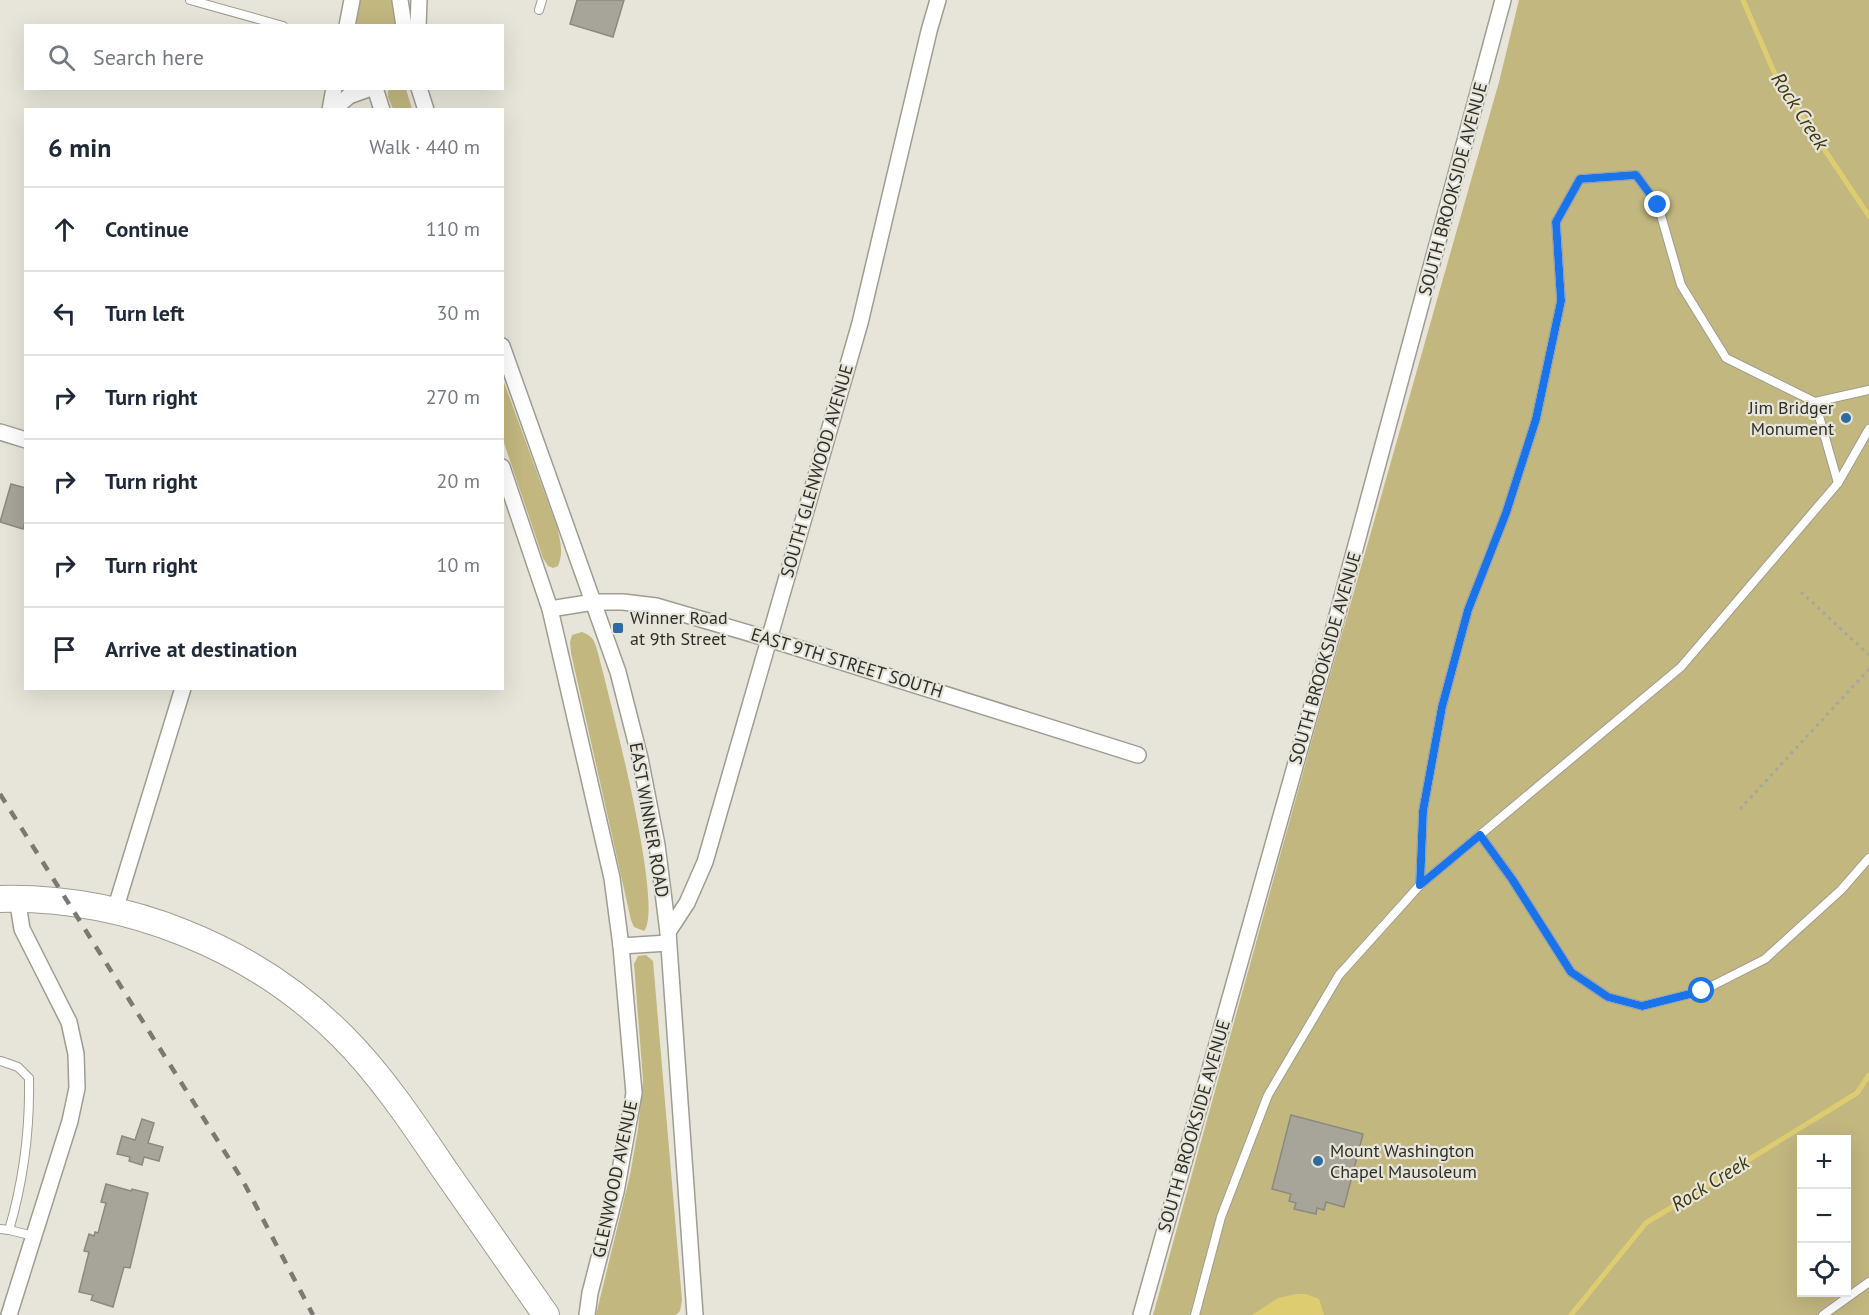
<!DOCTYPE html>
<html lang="en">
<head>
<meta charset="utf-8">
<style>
  :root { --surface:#fff; --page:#f2f2f3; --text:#1f2937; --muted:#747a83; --line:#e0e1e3 }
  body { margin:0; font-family:"PT Sans",sans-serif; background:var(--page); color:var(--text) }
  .controls { position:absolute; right:18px; bottom:18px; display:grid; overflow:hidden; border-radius:0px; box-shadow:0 6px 24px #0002 }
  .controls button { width:54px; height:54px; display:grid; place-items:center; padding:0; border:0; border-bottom:2px solid var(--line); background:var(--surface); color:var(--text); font:30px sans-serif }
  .stop { position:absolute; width:18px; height:18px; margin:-14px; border:4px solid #1a73e8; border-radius:50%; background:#fff }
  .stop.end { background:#1a73e8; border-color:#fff; box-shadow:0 2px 6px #0008 }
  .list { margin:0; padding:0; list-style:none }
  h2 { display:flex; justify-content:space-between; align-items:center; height:78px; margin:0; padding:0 24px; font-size:26px }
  h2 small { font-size:20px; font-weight:400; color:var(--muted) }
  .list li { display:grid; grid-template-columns:39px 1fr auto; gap:18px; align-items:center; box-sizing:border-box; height:84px; padding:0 24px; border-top:2px solid var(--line) }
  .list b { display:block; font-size:22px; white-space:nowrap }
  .list em { font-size:20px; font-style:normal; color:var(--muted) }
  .icon { flex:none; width:33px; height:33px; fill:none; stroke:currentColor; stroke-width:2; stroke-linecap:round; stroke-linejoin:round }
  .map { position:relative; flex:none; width:1869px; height:1315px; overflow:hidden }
  .search { position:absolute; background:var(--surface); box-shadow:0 6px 24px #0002; left:24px; top:24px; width:480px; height:66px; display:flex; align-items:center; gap:15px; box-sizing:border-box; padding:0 21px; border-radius:0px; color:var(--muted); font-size:22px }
  .panel { position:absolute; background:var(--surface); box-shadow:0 6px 24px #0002; left:24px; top:108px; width:480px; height:582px; border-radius:0px }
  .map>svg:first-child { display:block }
  .green { fill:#c2b77f; fill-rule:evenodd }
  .water { fill:#decc71 }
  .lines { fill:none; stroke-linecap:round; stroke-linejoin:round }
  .stream { stroke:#decc71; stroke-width:5 }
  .building { fill:#a7a59a; stroke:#8c8a7f; stroke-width:1.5 }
  .service-casing { stroke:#9f9d92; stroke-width:10 }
  .minor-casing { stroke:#9f9d92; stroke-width:18 }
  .primary-casing { stroke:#9f9d92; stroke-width:28 }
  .path { stroke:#a8a69d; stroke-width:3; stroke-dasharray:3 4.5; stroke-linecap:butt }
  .service { stroke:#fff; stroke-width:8 }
  .minor { stroke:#fff; stroke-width:15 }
  .primary { stroke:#fff; stroke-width:26 }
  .rail { stroke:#7a7a72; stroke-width:4.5; stroke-dasharray:10 10; stroke-linecap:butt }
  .route { stroke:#1a73e8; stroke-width:8 }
  .poi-dot { fill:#2d6ca2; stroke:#e7e5d9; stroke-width:2 }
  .labels { text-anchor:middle; stroke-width:4.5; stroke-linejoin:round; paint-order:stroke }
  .street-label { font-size:18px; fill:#2e2e29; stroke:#e7e5d9 }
  .poi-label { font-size:18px; fill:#2e2e29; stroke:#e7e5d9; text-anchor:start }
  .water-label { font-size:20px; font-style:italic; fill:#3e370f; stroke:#e7e5d9 }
</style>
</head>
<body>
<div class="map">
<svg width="1869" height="1315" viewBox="0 0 1869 1315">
  <rect width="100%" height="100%" fill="#e7e5d9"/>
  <g class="green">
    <path d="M360,0H394L396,25L356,26Z"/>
    <path d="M1519,0H1869V1315H1153L1322,704L1499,82ZM1802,1140H1846V1292H1802Z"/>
    <path d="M391,89H406L412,109H393L388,97V91Z"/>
    <path d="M502,377L557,527C560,541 564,552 558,566L553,568L548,566L543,558L503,440Z"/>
    <path d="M582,632C594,636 595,643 598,653C608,692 665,907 644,931L634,927L631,920L571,653L570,642L572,635Z"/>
    <path d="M646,955L653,961L682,1300L680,1311L676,1315H596L630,1175L638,1129L643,1080L634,964L638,956Z"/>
  </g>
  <path class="water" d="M1296,1294H1306L1319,1299L1324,1315H1252L1278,1298Z"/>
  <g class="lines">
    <g class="stream">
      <path d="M1743,0L1777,79L1869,216"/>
      <path d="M1571,1315L1646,1223L1857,1093L1869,1075"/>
    </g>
  </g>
  <g class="building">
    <path d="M577,0H624L613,37L570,24Z"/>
    <path d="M11,484L26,488V518L23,529L0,522Z"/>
    <path d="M1291,1115L1363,1134L1344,1207L1326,1202L1324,1210L1317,1208L1316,1214L1294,1209L1296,1203L1289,1201L1291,1194L1272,1189Z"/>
    <path d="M142,1119L154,1123L148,1143L163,1147L159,1161L144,1157L142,1165L129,1161L130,1157L117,1154L122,1136L135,1140Z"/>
    <path d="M106,1184L131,1191L132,1189L148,1193L130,1268L124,1267L113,1307L91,1300L93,1295L79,1292L89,1252L84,1251L89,1234L94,1236L95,1232L98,1233L106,1203L101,1202Z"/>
  </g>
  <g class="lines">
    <g class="service-casing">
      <g id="service">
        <path d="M190,0L283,26"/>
        <path d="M539,10L542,0"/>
        <path d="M1838,483L1869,429"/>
        <path d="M1480,835L1512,879L1571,972L1608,997L1642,1006L1702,991L1765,959L1841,890L1869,858"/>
        <path d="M1420,885L1423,811L1442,707L1468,610L1506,513L1536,419L1561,301L1556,222L1580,179L1636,175L1658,205L1681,285L1726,358L1815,402"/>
        <path d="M1,1061L18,1067L29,1078C30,1131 24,1179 9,1230L34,1236"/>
        <path d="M0,1229L9,1230"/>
        <path d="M1195,1315L1221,1217L1268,1095L1339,975L1420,885L1681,667L1838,483L1815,402L1869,390"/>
        <path d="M1823,1315L1869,1282"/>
      </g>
    </g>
    <g class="minor-casing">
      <g id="minor">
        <path d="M400,0L404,26"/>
        <path d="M347,26L352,0"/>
        <path d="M418,26L419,0"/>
        <path d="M375,88L382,110"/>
        <path d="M419,88L426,110"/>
        <path d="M330,110L334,88"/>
        <path d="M333,110L349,96L371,88"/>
        <path d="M502,346L618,672L640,758L657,845L668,932L695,1315"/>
        <path d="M0,432L26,440"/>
        <path d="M502,467L550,609L612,878L621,946L634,1093L616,1192L590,1293L587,1315"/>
        <path d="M550,609L594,602H623L656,606L769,639L1138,755"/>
        <path d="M115,910L183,688"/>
        <path d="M668,932L687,903L705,862L860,323L929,31L938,0"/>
        <path d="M621,946L668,943"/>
        <path d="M9,1315L70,1121L77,1088L76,1054L69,1022L22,929L17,898"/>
        <path d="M1141,1315L1331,638L1503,0"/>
      </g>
    </g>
    <g class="primary-casing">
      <path id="primary" d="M0,899C125,896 253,947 342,1036C381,1075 413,1123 444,1169C478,1218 512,1267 546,1315"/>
    </g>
    <g class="path">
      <path d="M1801,592L1869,655"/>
      <path d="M1740,809L1869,669"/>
    </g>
    <use href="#service" class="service"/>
    <use href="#minor" class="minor"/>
    <use href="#primary" class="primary"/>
    <path class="rail" d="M0,794L243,1181L313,1315"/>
  </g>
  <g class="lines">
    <path class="route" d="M1658,205L1636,175L1580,179L1556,222L1561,301L1536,419L1506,513L1468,610L1442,707L1423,811L1420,885L1480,835L1512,879L1571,972L1608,997L1642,1006L1702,991"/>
  </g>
  <g class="poi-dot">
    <circle cx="1846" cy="418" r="6"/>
    <rect x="612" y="622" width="12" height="12" rx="3"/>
    <circle cx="1318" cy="1161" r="6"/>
  </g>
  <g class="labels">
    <g class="street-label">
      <text transform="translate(1453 189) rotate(-75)" y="6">SOUTH BROOKSIDE AVENUE</text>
      <text transform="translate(817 471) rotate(-74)" y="6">SOUTH GLENWOOD AVENUE</text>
      <text transform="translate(1325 658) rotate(-74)" y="6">SOUTH BROOKSIDE AVENUE</text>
      <text transform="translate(847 663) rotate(17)" y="6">EAST 9TH STREET SOUTH</text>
      <text transform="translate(649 820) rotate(80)" y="6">EAST WINNER ROAD</text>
      <text transform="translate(1194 1126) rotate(-74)" y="6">SOUTH BROOKSIDE AVENUE</text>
      <text transform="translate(615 1179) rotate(-78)" y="6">GLENWOOD AVENUE</text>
    </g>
    <g class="poi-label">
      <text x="1834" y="414" text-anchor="end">Jim Bridger<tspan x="1834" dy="21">Monument</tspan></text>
      <text x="630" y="624">Winner Road<tspan x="630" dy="21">at 9th Street</tspan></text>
      <text x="1330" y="1157">Mount Washington<tspan x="1330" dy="21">Chapel Mausoleum</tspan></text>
    </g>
    <g class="water-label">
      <text transform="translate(1800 111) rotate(57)" y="7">Rock Creek</text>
      <text transform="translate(1710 1183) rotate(-32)" y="7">Rock Creek</text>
    </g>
  </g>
</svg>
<div class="controls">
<button>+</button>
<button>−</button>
<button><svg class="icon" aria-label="locate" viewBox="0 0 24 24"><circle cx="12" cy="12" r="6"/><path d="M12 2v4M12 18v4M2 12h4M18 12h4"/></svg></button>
</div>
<div class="stop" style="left:1702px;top:991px"></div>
<div class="stop end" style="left:1658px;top:205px"></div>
<div class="search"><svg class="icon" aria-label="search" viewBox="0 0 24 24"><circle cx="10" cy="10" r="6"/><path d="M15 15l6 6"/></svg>Search here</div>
<section class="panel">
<h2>6 min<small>Walk · 440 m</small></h2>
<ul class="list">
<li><svg class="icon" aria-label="ahead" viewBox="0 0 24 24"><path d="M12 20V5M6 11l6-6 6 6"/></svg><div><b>Continue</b></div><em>110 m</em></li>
<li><svg class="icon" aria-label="left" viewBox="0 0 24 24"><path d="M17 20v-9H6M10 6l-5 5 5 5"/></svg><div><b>Turn left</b></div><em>30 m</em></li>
<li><svg class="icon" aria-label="right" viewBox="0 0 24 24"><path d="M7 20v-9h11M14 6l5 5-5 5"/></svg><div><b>Turn right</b></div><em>270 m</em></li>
<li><svg class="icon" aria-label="right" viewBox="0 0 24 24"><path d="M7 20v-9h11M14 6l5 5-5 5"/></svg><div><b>Turn right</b></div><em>20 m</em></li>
<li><svg class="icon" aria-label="right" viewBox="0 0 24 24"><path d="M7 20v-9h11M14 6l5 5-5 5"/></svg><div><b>Turn right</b></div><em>10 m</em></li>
<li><svg class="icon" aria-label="arrive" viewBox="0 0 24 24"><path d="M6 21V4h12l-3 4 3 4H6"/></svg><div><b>Arrive at destination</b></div></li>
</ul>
</section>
</div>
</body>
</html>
